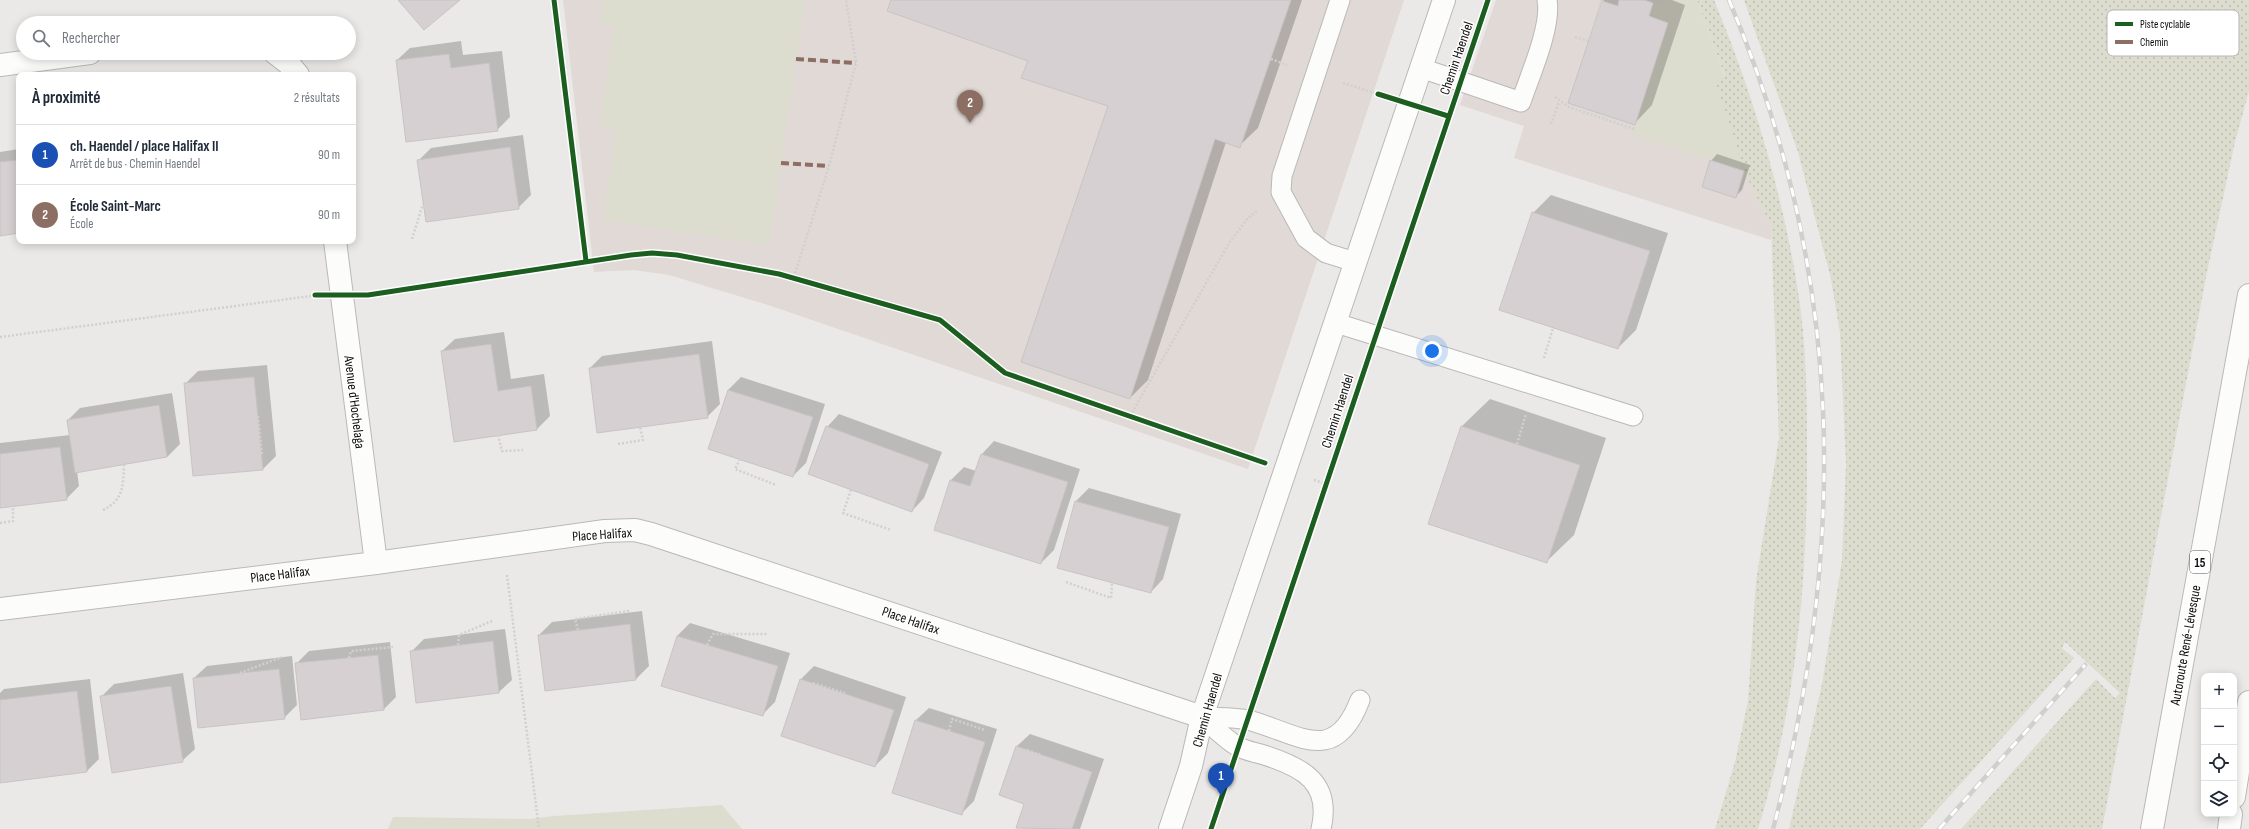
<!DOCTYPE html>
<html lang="fr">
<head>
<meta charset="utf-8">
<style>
  :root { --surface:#fff; --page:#f2f2f3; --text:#1f2937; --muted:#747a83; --line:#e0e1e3; --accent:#111827 }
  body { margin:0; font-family:"Sofia Sans Condensed",sans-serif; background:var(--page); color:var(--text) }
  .controls { position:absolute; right:12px; bottom:12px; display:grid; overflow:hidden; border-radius:8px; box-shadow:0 2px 10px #0003 }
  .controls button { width:36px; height:36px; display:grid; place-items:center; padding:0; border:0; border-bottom:1px solid var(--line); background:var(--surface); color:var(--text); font:20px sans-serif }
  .you { position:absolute; left:1432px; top:351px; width:14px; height:14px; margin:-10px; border:3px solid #fff; border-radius:50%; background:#1a73e8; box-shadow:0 0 0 6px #1a73e833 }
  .badge { display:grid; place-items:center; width:26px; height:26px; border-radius:50%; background:var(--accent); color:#fff; font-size:13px; font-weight:700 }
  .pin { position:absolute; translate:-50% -33px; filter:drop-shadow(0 1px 2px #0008) }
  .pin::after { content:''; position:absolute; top:21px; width:14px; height:12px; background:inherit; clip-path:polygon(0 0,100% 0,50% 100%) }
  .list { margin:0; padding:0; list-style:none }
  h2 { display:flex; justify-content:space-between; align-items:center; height:52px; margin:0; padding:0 16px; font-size:17px }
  h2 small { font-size:13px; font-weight:400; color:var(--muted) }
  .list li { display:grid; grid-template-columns:26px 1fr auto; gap:12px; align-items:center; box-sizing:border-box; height:60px; padding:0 16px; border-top:1px solid var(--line) }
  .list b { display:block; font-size:15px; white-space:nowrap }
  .list p { margin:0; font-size:13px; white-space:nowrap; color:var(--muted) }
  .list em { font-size:13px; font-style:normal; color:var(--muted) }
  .icon { flex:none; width:22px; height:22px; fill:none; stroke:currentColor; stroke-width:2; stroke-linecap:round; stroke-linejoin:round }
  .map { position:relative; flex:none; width:2249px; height:829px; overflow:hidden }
  .search { position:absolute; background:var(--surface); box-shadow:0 2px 10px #0003; left:16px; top:16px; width:340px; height:44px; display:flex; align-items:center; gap:10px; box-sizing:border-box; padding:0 14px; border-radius:22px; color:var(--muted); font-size:15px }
  .panel { position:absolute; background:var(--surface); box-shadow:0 2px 10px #0003; left:16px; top:72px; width:340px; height:172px; border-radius:8px }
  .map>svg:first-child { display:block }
  .built { fill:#e0d9d5 }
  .grass { fill:url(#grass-dots) }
  .park { fill:#dcdccf }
  .shadow { fill:#0003 }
  .building { fill:#d7d0d2; stroke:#c6c4c4 }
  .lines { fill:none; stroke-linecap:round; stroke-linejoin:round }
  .lane-casing { stroke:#bbb9b7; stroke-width:21 }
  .street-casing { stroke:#bbb9b7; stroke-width:24 }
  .highway-casing { stroke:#bbb9b7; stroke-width:24 }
  .path { stroke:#d0d0cf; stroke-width:2.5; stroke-dasharray:2 2; stroke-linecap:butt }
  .lane { stroke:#fcfcfb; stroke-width:19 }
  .street { stroke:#fcfcfb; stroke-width:22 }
  .highway { stroke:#fcfcfb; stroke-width:22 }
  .rail-casing { stroke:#cfcfce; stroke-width:4.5 }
  .rail { stroke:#fff; stroke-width:3; stroke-dasharray:9; stroke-linecap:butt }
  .quiet { stroke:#8d6e63; stroke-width:4; stroke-dasharray:8 4; stroke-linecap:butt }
  .cycleway-casing { stroke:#fff; stroke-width:8 }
  .cycleway { stroke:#1b5e20; stroke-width:5 }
  .labels { text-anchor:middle; stroke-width:3; stroke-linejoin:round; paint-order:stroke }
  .shield { fill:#fff; stroke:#575655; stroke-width:1 }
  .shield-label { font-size:13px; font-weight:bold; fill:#0f0d0c }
  .street-label { font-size:14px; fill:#0f0d0c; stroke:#fff }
  .key { fill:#fff; stroke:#b7b6b6; stroke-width:1 }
  .key-label { font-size:11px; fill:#0f0d0c }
</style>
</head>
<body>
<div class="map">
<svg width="2249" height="829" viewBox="0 0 2249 829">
  <defs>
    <pattern id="grass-dots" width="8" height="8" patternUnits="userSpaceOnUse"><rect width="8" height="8" fill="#dcdccf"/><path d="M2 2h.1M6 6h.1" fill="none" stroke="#bcbcb1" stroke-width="1.8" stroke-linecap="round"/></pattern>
  </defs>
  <rect width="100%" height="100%" fill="#ebe9e7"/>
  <g class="built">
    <path d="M563,0H1404L1248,469L768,305L669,275L633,270L594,272Z"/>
    <path d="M1496,0H1697L1744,171L1771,226V240L1514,158L1524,126L1460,105Z"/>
  </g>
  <g class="grass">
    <path d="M1697,0H1714C1752,91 1781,188 1797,285C1807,343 1807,402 1807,459C1807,587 1796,706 1758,829H1715L1735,762L1748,701L1756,581L1779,438L1771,226L1744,171L1715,80L1725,76Z"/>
    <path d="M1744,0H2249V91L2235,142L2207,272L2102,829H1961L2096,679L2115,698L2120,693L2065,642L2062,648L2074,658L1920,829H1789L1822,684L1842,561L1846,464L1840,333L1831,279L1798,152Z"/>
  </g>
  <g class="park">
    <path d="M603,0H805L769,245L603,220L617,129L600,127L614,25L600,23Z"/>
    <path d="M1683,0H1697L1725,77L1715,81L1744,171L1632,134L1668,23L1649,16L1653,3Z"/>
    <path d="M722,805L742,829H388L393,817L530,819L554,816Z"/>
  </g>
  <g class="shadow">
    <path d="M892,0H1302L1258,128L1239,146L1226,142L1148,380L1130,398L1110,105L1029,60Z"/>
    <path d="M1604,0H1672L1685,5L1652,105L1634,124L1602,2Z"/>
    <path d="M461,41L463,55L502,51L510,117L497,130L397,60L410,48Z"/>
    <path d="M523,135L531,195L518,208L418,161L431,148Z"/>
    <path d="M19,149V232L0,235V152Z"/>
    <path d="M1717,154L1750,165L1742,190L1736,196L1711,161Z"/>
    <path d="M1551,195L1668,233L1636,330L1618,348L1533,213Z"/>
    <path d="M504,332L511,379L544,374L550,416L537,429L442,351L455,339Z"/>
    <path d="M712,341L720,404L707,417L590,368L602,356Z"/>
    <path d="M267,365L276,456L263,469L194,475L185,384L198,371Z"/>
    <path d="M741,377L825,404L806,463L793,476L728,390Z"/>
    <path d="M172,393L180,444L167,457L77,471L79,486L66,499L0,507V443L70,435L68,420L80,408Z"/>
    <path d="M1490,399L1606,438L1574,535L1546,562L1429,523L1462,426Z"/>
    <path d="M839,414L942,452L924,498L912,511L827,427Z"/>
    <path d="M994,441L1080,469L1054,550L1041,563L936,529L951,480L964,467L976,471L982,454Z"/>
    <path d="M1089,488L1181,514L1163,579L1151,592L1058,567L1076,501Z"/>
    <path d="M642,611L649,666L636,679L546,690L539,635L552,622Z"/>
    <path d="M690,623L790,653L775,702L762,715L663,685L677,636Z"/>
    <path d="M505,629L512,680L499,692L411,652L424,639Z"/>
    <path d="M390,642L396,697L384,709L296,664L309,651Z"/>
    <path d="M292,656L297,705L284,718L194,678L207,666Z"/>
    <path d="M814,666L906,697L888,753L875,766L782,735L801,679Z"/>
    <path d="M183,673L195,749L182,761L101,697L114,684Z"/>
    <path d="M90,679L99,759L86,772L0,774V693L4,689Z"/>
    <path d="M929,708L997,729L974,801L961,814L916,720Z"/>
    <path d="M1030,734L1104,759L1080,829L1017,828L1026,803L1017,746Z"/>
  </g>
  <g class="building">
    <path d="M398,0H460L424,30Z"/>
    <path d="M891,0H1291L1240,148L1215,139L1130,399L1021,362L1108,106L1021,78L1028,61L887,11Z"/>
    <path d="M1619,0H1644L1653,3L1649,16L1668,23L1635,125L1568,103L1602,1L1618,6Z"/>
    <path d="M449,54L451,68L489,63L498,131L406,142L396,60Z"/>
    <path d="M510,147L519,209L426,222L417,160Z"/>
    <path d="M19,160V233L0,236V162Z"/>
    <path d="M1710,160L1744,171L1736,198L1702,187Z"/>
    <path d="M1532,212L1650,251L1618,349L1499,310Z"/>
    <path d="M491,344L498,391L531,386L537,430L454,442L441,351Z"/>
    <path d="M699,354L708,418L597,433L589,368Z"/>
    <path d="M254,377L263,470L193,476L184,383Z"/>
    <path d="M728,390L813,417L793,477L708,449Z"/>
    <path d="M159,405L167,457L75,473L67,420Z"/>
    <path d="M826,426L929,464L912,512L808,474Z"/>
    <path d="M1461,426L1580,465L1547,563L1428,524Z"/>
    <path d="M60,447L67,500L0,508V454Z"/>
    <path d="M981,454L1068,482L1041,564L934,530L950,480L970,486Z"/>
    <path d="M1075,501L1169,527L1151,593L1057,568Z"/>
    <path d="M630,624L636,680L545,691L538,635Z"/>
    <path d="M677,636L778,666L763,716L661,686Z"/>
    <path d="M493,641L499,693L416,703L410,651Z"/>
    <path d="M378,655L384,710L301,720L295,663Z"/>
    <path d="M279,669L285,719L198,728L193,678Z"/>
    <path d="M800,679L894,710L875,767L781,736Z"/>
    <path d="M171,686L183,762L112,773L100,696Z"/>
    <path d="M77,691L87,772L0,783V700Z"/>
    <path d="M915,720L985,742L962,815L892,793Z"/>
    <path d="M1016,746L1092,772L1072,829L1016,828L1024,804L999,795Z"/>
  </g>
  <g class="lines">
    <g class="lane-casing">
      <g id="lane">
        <path d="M1340,0L1282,176L1281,192L1306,238L1326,253L1355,262"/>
        <path d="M1421,68L1521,102C1530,75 1552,26 1547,0"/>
        <path d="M1336,323L1633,416"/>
        <path d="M1202,717C1217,718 1234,717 1248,720C1298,733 1334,768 1360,700"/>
        <path d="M1202,717C1213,726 1225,739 1237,746C1245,751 1255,752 1264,755C1302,767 1332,782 1321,829"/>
      </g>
    </g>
    <g class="street-casing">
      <g id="street">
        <path d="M275,53L288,63L298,75"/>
        <path d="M0,65L90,53"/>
        <path d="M335,241L376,563"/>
        <path d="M0,609L376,563L605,531L635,530L651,534L1202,717"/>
        <path d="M1170,829L1191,766L1202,717L1444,0"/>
      </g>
    </g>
    <g class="highway-casing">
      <g id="highway">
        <path d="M2234,797L2249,702"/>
        <path d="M2152,829L2249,295"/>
        <path d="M2229,829L2231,814"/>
      </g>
    </g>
    <g class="path">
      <path d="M1575,37L1589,41L1602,0"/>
      <path d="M1271,59L1287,65"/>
      <path d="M1343,83L1378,94"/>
      <path d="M1555,97L1569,107L1634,129"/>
      <path d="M1551,124L1559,102"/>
      <path d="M412,239L423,204"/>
      <path d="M794,277L829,166L856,63L846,0"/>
      <path d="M0,337L311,296"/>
      <path d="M1544,358L1553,328"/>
      <path d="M258,416L262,454"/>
      <path d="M1130,416L1229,243L1248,218L1258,210"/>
      <path d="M498,435L502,451L523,450"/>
      <path d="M618,444L643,440L640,427"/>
      <path d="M1517,444L1526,414"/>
      <path d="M740,459L735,469L776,485"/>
      <path d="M1314,480L1326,484"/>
      <path d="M851,490L843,513L891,530"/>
      <path d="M103,510C124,500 123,485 124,464"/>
      <path d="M0,523L13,521V506"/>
      <path d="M934,530L1003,551"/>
      <path d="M507,575L539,829"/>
      <path d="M1066,582L1111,598L1112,583"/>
      <path d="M578,630L575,619L629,611"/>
      <path d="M458,645L459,635L492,621"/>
      <path d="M707,645L713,634H767"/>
      <path d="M349,658L351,651L393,647"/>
      <path d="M240,673L282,657"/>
      <path d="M813,683L845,693"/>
      <path d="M949,731L952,719L985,730"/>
      <path d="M1027,750L1041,755"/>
    </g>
    <use href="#lane" class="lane"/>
    <use href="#street" class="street"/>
    <use href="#highway" class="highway"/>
    <g class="rail-casing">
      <g id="rail">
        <path d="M1729,0C1845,274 1849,544 1773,829"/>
        <path d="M1939,829L2085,665"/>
      </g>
    </g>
    <use href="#rail" class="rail"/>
    <g class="quiet">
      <path d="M796,59L856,63"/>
      <path d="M781,163L829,166"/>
    </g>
    <g class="cycleway-casing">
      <g id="cycleway">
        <path d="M554,0L586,261"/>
        <path d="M1378,94L1448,116"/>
        <path d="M315,295H368L631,255L652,253L677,255L779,274L940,320L1005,373L1265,463"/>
        <path d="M1211,829L1488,0"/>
      </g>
    </g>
    <use href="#cycleway" class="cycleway"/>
  </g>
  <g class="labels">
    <rect class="shield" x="2190" y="551" width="20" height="22" rx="3"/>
    <g class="shield-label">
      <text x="2200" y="567">15</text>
    </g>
    <g class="street-label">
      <text transform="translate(1456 58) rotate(-71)" y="5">Chemin Haendel</text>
      <text transform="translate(355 402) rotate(83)" y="5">Avenue d'Hochelaga</text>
      <text transform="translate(1337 411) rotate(-72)" y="5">Chemin Haendel</text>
      <text transform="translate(602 534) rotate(-4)" y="5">Place Halifax</text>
      <text transform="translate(280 574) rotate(-7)" y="5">Place Halifax</text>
      <text transform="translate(911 620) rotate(19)" y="5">Place Halifax</text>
      <text transform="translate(2185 645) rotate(-80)" y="5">Autoroute René-Lévesque</text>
      <text transform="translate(1207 710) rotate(-74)" y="5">Chemin Haendel</text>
    </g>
  </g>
  <rect x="2107" y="10" width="132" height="46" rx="6" class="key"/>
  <rect x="2115" y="22" width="18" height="4" fill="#1b5e20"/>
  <rect x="2115" y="40" width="18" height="4" fill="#8d6e63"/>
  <g class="key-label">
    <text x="2140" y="28">Piste cyclable</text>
    <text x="2140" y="46">Chemin</text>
  </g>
</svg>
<div class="controls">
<button>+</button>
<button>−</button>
<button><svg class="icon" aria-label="locate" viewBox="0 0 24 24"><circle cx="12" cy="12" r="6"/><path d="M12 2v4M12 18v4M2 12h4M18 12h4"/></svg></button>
<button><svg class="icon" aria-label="layers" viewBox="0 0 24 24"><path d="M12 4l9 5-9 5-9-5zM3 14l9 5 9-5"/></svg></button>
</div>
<div class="you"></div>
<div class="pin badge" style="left:1221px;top:796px;background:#1a4fb4">1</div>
<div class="pin badge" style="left:970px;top:123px;background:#8d6e63">2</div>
<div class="search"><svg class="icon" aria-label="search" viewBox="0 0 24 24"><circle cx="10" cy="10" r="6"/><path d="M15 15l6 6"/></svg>Rechercher</div>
<section class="panel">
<h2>À proximité<small>2 résultats</small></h2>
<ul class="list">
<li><span class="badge" style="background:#1a4fb4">1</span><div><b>ch. Haendel / place Halifax II</b><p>Arrêt de bus · Chemin Haendel</p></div><em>90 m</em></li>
<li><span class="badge" style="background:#8d6e63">2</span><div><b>École Saint-Marc</b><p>École</p></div><em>90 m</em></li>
</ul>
</section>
</div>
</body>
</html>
